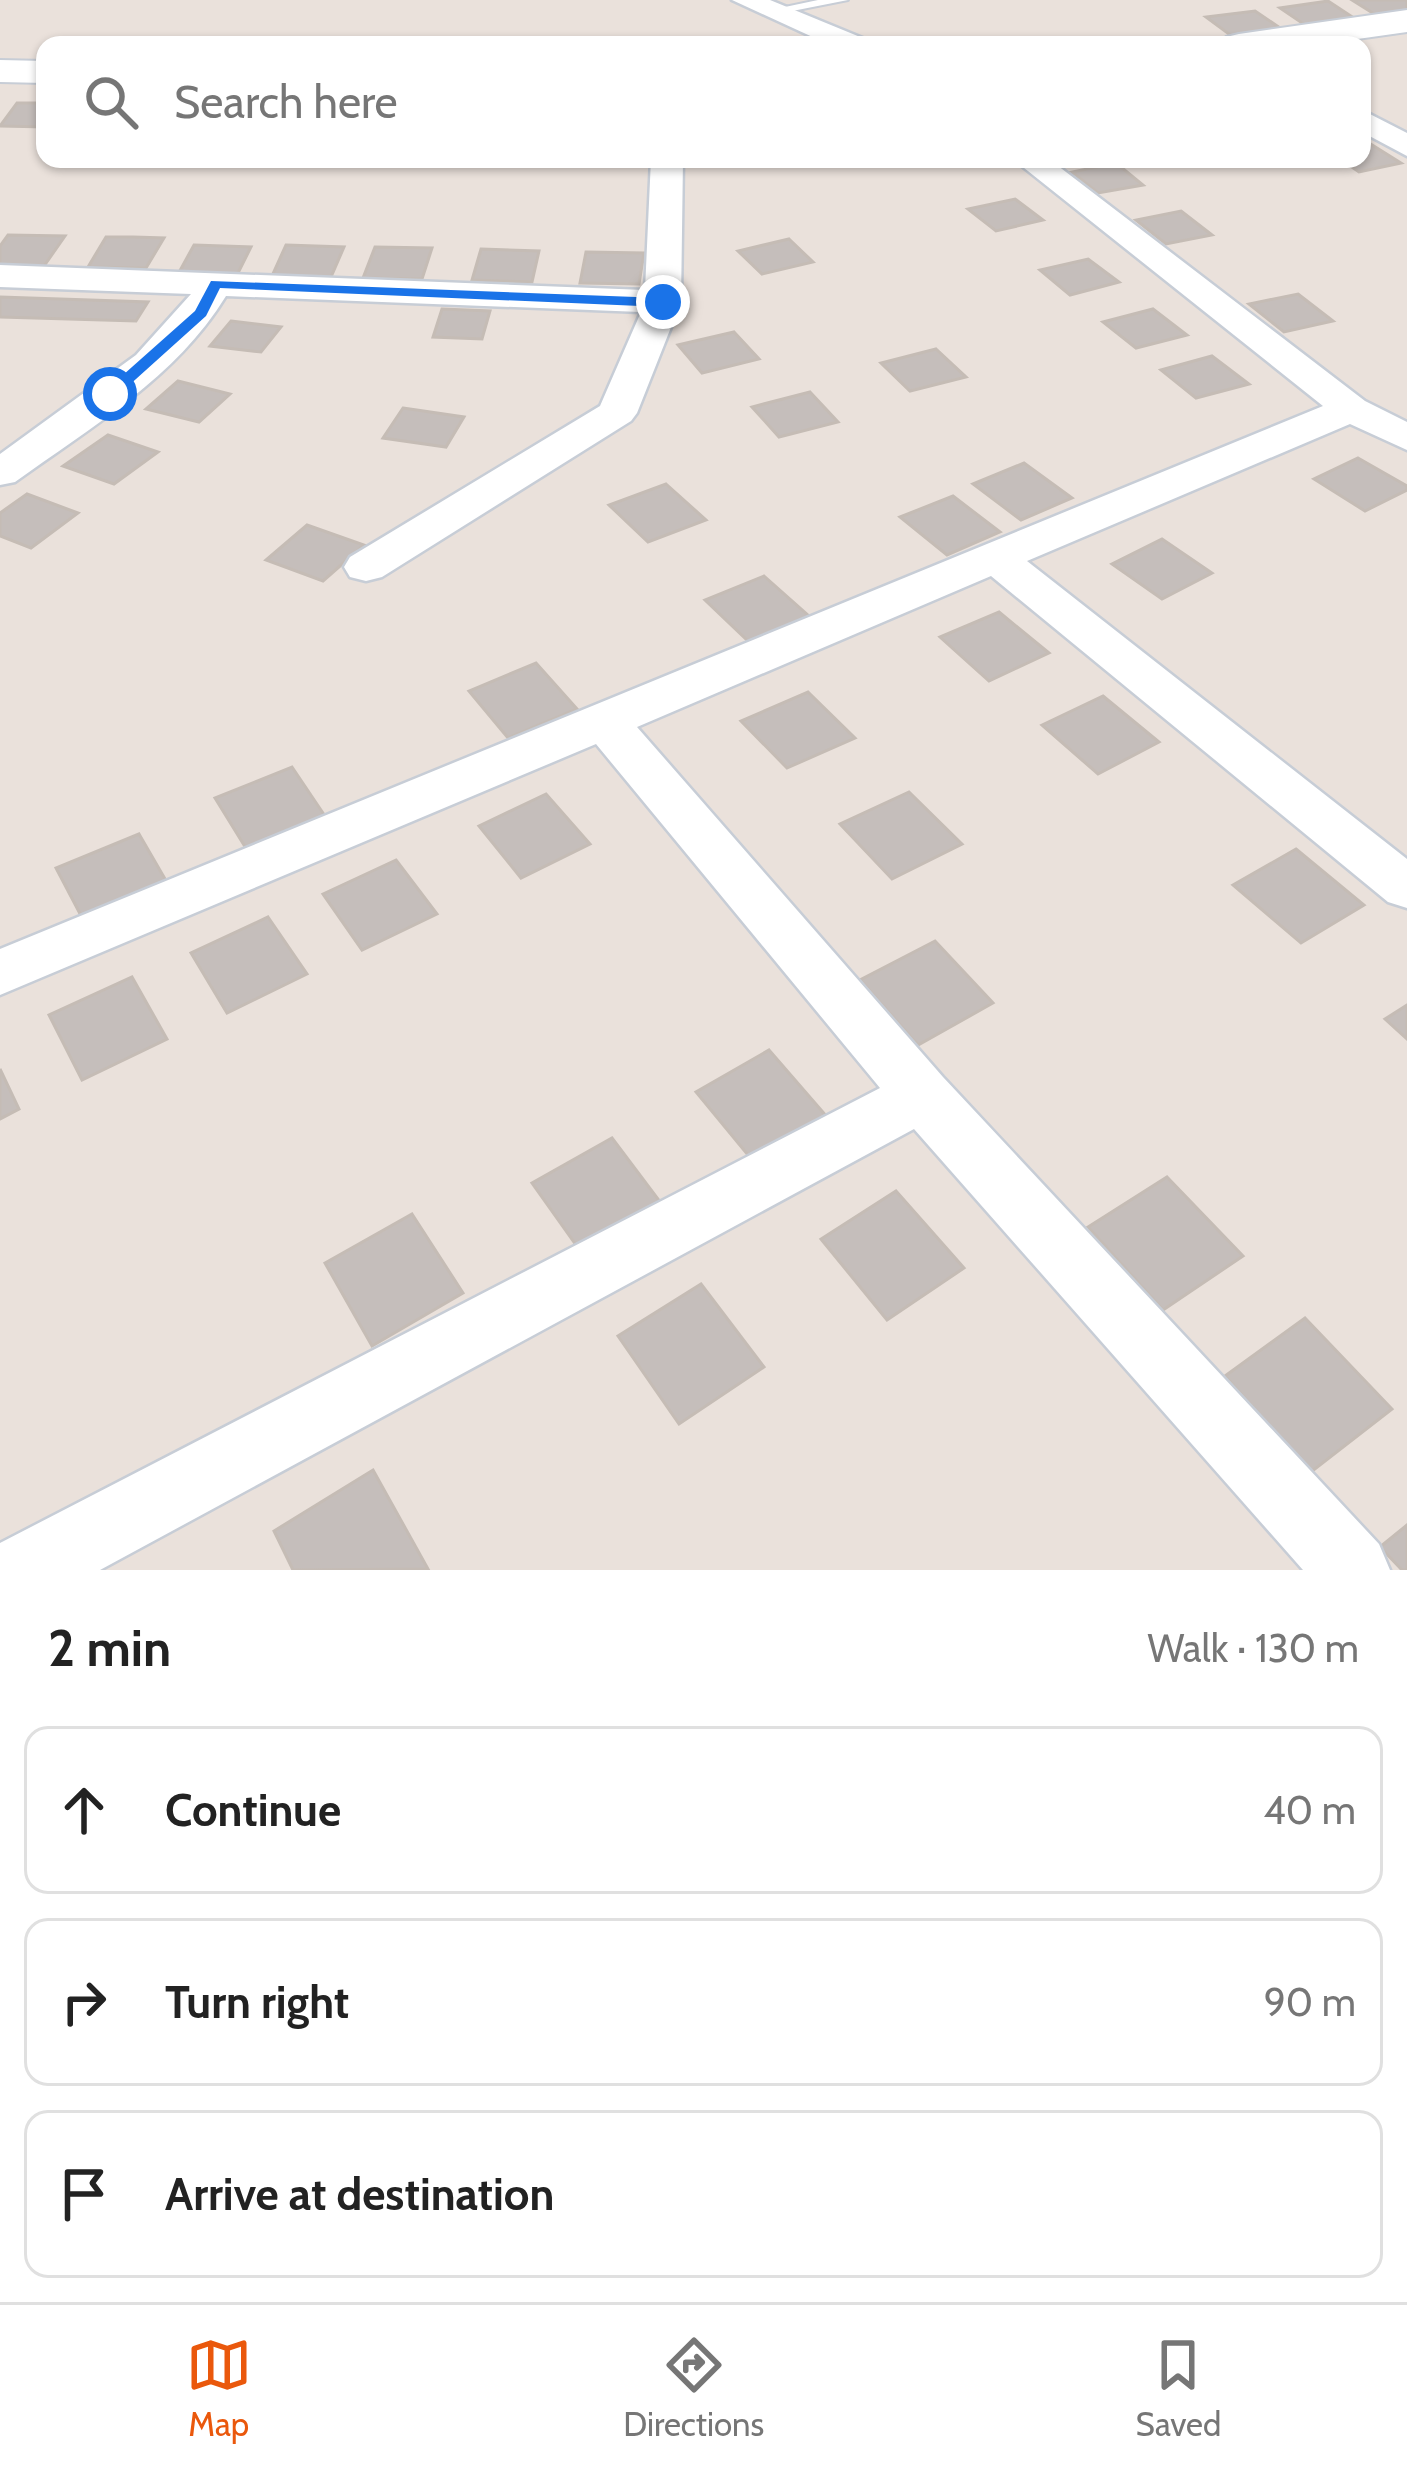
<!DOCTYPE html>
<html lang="en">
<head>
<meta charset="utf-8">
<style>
  :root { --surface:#fff; --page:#f6f6f6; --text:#222; --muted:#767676; --line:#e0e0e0; --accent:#ea580c }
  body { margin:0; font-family:Cabin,sans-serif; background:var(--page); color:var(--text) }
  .stop { position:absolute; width:36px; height:36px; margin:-27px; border:9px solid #1a73e8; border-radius:50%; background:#fff }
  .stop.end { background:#1a73e8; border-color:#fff; box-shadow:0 3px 12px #0008 }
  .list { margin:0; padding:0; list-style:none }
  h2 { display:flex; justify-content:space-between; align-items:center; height:156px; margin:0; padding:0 48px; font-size:51px }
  h2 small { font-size:39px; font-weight:400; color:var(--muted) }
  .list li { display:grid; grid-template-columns:78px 1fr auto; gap:36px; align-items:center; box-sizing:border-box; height:168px; margin:0 24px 24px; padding:0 24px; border:3px solid var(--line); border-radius:24px }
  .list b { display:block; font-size:45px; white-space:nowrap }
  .list em { font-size:39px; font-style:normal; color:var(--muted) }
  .icon { flex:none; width:66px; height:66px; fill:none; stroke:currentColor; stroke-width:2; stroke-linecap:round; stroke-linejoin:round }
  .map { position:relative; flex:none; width:1407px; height:1570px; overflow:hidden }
  .search { position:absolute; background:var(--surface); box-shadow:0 3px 9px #0004; left:36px; right:36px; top:36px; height:132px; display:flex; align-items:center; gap:30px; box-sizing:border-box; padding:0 42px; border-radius:24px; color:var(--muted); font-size:45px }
  .sheet { height:732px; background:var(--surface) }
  nav { display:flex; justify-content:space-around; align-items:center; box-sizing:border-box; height:168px; border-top:3px solid var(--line); background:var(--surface); font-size:33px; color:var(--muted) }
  nav a { display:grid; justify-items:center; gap:6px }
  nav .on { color:var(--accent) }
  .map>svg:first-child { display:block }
  .building { fill:#c5bebb; stroke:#c5bcb5; stroke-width:3 }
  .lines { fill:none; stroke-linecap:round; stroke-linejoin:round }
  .lane-casing { stroke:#c7cdd6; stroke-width:4 }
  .street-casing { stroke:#c7cdd6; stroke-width:5 }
  .secondary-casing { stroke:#c7cdd6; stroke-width:4 }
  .lane { fill:#fff; fill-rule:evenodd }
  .street { fill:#fff; fill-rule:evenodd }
  .secondary { fill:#fff; fill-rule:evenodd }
  .route { fill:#1a73e8 }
</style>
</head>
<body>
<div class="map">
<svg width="1407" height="1570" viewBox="0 0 1407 1570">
  <rect width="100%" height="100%" fill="#eae1db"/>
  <g class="building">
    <path d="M1352,0H1407V13L1379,17Z"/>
    <path d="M1328,1L1357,20L1308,27L1280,8Z"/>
    <path d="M1255,11L1283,30L1233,37L1206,17Z"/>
    <path d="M17,103H45V127L0,126Z"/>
    <path d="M1369,143L1401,163L1359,172L1340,159H1362V144Z"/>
    <path d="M1116,163L1143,185L1098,193L1072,172Z"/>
    <path d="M1015,199L1043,220L996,231L968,209Z"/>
    <path d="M1181,211L1212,235L1166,244L1136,220Z"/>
    <path d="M8,235L65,236L44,266L0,265V246Z"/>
    <path d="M106,237H133L164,238L146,268L88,267Z"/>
    <path d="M789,239L813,262L762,274L738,251Z"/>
    <path d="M194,245L251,247L236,277L177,276Z"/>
    <path d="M286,245L344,247L331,277L272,276Z"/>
    <path d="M375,247L432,248L422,279L363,278Z"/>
    <path d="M481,249L539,251L532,282L472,280Z"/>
    <path d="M586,252L644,253L639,284L580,283Z"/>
    <path d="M1088,259L1119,282L1070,295L1040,270Z"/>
    <path d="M1298,294L1333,321L1284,332L1249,304Z"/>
    <path d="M0,297L148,302L136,321L0,317Z"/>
    <path d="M442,309L490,311L482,339L433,337Z"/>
    <path d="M1153,309L1187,335L1136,348L1103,322Z"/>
    <path d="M231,321L281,327L261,352L210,346Z"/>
    <path d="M734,332L759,359L702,373L678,345Z"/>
    <path d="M936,349L966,377L910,391L881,363Z"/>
    <path d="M1212,356L1249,384L1196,398L1161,370Z"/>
    <path d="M178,381L230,394L199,422L146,409Z"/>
    <path d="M810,392L838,422L779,437L752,407Z"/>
    <path d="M403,408L464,417L446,447L383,438Z"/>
    <path d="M108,435L158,452L114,484L63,466Z"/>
    <path d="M1358,458L1407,486V490L1365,511L1314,479Z"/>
    <path d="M1024,463L1072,498L1021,520L973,484Z"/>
    <path d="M666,484L706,520L648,542L609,505Z"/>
    <path d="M27,494L78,513L31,548L0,536V513Z"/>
    <path d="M953,496L1000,532L947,555L900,517Z"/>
    <path d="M307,525L364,545L323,581L266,560Z"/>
    <path d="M1162,539L1212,573L1162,599L1112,564Z"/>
    <path d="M764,576L809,616L749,642L705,600Z"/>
    <path d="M999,612L1049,653L989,681L940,637Z"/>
    <path d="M536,663L577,709L508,738L469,691Z"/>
    <path d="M808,692L855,738L787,768L741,721Z"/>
    <path d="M1103,696L1159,742L1098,774L1042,725Z"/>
    <path d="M292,767L327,819L249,853L215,798Z"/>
    <path d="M909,792L962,844L892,879L840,824Z"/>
    <path d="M546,794L590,844L521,878L479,826Z"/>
    <path d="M139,834L172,891L87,927L56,868Z"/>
    <path d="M1296,849L1364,905L1301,943L1233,885Z"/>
    <path d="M396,860L437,914L362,950L323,894Z"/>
    <path d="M268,917L307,974L227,1013L191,953Z"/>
    <path d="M935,941L993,1003L918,1045L860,980Z"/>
    <path d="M132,977L167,1039L82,1080L49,1015Z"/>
    <path d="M1407,1005V1039L1385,1019Z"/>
    <path d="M769,1050L827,1117L753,1161L696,1092Z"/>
    <path d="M0,1069L19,1109L0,1119Z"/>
    <path d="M612,1138L667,1211L586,1259L532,1183Z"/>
    <path d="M1167,1177L1243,1256L1163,1310L1088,1227Z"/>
    <path d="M896,1191L964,1268L887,1320L821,1239Z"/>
    <path d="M412,1214L463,1293L372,1346L325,1263Z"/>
    <path d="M701,1284L764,1367L679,1424L618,1336Z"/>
    <path d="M1305,1318L1392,1409L1311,1472L1225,1376Z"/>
    <path d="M373,1470L428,1569L293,1570L274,1531Z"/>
    <path d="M1407,1525V1570H1402L1380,1547Z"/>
  </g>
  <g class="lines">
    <g class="lane-casing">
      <path id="lane" d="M818,0H848L772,15L766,11Z"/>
    </g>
    <g class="street-casing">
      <g id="street">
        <path d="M732,0H770L865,39L869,45H830Z"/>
        <path d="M1362,110L1407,133V156L1362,132Z"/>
        <path d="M651,159H683L681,302L637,413L631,421L382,577L366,581L350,577L344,567L350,557L600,406L641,312L226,296C177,377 90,428 15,482L0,485V454L136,355L191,294L0,287V265L645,290Z"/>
        <path d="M1013,159H1049L1365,401L1407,422V450L1350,424L1027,561L1407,859V908L1388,902L991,576L637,727L943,1077L1379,1544L1390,1570H1303L914,1129L100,1570H0V1543L880,1088L596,744L0,995V949L1323,406Z"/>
      </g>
    </g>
    <g class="secondary-casing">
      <g id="secondary">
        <path d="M1407,10V32L1315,45H1221L1226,37L1239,34Z"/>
        <path d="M0,60L45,61V83L0,82Z"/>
      </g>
    </g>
    <use href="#lane" class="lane"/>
    <use href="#street" class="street"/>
    <use href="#secondary" class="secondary"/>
  </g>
  <path class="route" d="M211,281L663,298L670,302L663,307L220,288L206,316L116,397H105V391L195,311Z"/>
</svg>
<div class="stop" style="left:110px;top:394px"></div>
<div class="stop end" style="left:663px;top:302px"></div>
<div class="search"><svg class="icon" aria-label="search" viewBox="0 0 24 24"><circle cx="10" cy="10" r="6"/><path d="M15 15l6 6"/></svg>Search here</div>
</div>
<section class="sheet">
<h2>2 min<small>Walk · 130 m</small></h2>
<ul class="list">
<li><svg class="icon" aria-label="ahead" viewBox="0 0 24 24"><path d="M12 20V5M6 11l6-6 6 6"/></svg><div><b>Continue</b></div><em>40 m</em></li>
<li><svg class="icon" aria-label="right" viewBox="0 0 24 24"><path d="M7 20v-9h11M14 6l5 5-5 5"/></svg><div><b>Turn right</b></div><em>90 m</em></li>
<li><svg class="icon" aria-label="arrive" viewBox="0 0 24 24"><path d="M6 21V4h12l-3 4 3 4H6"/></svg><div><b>Arrive at destination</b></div></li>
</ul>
</section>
<nav>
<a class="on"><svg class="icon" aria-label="map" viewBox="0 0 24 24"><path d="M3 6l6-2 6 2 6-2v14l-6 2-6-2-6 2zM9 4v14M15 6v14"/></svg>Map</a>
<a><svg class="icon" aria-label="directions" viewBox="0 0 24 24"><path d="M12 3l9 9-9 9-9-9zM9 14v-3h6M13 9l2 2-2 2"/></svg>Directions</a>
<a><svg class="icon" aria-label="saved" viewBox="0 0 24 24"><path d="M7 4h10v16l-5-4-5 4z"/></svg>Saved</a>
</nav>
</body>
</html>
